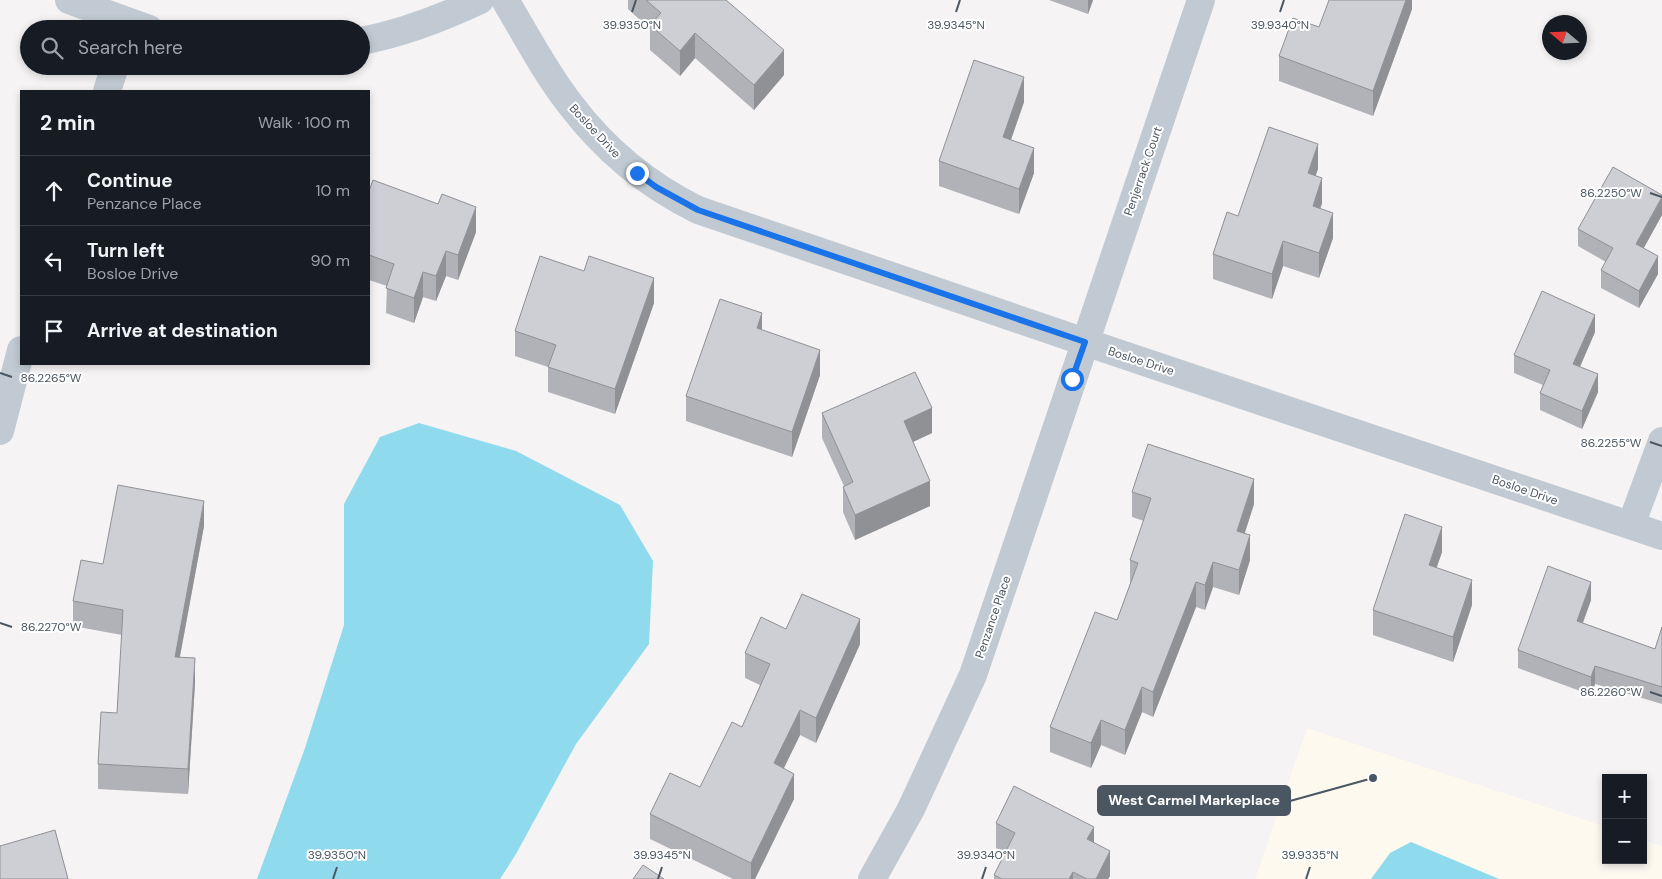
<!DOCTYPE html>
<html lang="en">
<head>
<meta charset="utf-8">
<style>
  :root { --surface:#171b24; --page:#242831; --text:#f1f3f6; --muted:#9ea1a6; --line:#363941 }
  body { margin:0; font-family:"DM Sans",sans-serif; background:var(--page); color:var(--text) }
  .controls { position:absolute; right:15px; bottom:15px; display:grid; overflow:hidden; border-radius:0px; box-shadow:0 2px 8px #0003 }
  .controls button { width:45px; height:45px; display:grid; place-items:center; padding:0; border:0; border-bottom:1px solid var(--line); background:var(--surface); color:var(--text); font:25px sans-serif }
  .compass { position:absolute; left:1542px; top:15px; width:45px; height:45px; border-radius:50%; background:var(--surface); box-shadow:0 2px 8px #0003; rotate:289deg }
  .stop { position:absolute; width:15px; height:15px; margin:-11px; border:4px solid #1a73e8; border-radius:50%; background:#fff }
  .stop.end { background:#1a73e8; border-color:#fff; box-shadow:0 1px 5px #0008 }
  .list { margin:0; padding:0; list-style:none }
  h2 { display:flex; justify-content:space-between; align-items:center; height:65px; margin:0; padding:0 20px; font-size:21px }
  h2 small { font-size:16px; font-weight:400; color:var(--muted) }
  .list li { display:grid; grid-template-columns:32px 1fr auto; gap:15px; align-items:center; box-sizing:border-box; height:70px; padding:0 20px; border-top:1px solid var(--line) }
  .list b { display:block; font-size:19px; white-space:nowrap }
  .list p { margin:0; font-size:16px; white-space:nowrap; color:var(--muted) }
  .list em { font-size:16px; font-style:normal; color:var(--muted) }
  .icon { flex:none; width:28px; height:28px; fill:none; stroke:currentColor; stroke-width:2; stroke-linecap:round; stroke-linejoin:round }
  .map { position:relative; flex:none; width:1662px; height:879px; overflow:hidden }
  .search { position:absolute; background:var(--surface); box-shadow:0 2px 8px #0003; left:20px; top:20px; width:350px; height:55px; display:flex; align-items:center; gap:12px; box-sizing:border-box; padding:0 18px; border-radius:28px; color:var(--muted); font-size:19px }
  .panel { position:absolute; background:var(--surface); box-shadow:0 2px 8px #0003; left:20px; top:90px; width:350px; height:275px; border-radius:0px }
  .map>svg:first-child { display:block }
  .commercial { fill:#fdf9ef }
  .water { fill:#90daee }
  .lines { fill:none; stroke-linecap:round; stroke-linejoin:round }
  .minor { stroke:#c1cad2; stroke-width:28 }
  .wall { fill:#b0b2b7 }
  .shaded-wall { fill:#909195 }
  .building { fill:#cdcfd5; stroke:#909195 }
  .route { stroke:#1a73e8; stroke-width:6 }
  .ticks { fill:none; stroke:#4a5661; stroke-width:2 }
  .labels { text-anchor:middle; stroke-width:4; stroke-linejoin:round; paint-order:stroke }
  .street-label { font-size:12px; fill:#4a5661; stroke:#fff }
  .ticks-label { font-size:12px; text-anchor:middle; fill:#4a5661; stroke:#fff; stroke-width:4; stroke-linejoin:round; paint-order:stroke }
  .leader { fill:none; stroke:#4a5661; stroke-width:2 }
  .callout-dot { fill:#4a5661; stroke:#fff; stroke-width:2 }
  .callout { fill:#4a5661; stroke:#4a5661; stroke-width:2 }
  .callout-label { font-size:14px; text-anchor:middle; font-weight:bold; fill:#fff }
</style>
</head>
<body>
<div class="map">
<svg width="1662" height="879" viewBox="0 0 1662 879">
  <rect width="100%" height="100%" fill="#f5f3f3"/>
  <path class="commercial" d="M1307,728L1606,827V860H1643V840L1662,846V879H1255Z"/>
  <g class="water">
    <path d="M419,423L516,451L620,505L653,561L649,644L576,744L516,854L500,879H257L305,748L344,625V504L380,437Z"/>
    <path d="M1411,842L1499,879H1371L1390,853Z"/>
  </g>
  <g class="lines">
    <g class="minor">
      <path d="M69,0L149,29"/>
      <path d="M505,0C526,35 545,72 570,104C604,149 647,185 698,210L1085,342L1662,536"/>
      <path d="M361,41C403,33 442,18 480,0"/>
      <path d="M107,91L115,66"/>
      <path d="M0,431L21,350"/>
      <path d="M1631,525L1662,441"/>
      <path d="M872,879L911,809L973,675L1201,0"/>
    </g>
  </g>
  <g class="wall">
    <path d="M628,0H726L784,75L754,110L695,58L680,76L650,50V29L628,9Z"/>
    <path d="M1049,0H1093L1088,14Z"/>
    <path d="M1412,0V9L1373,116L1279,81V56Z"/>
    <path d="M1024,102L1011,140L1034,173L1019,214L939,186V161Z"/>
    <path d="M1318,169L1315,176L1322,203L1320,209L1333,238L1319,278L1283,266L1272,299L1213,279V254L1238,216Z"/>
    <path d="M369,191L476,232L458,280L446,276L436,301L423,297L414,323L386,313L387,286L369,280Z"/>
    <path d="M1662,215L1643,249L1658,274L1639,308L1601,288V270L1606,262L1578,246V229Z"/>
    <path d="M654,303L615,414L548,392V367L515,356V331Z"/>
    <path d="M762,330L820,375L792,457L686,421V396Z"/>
    <path d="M1595,332L1580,367L1598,392L1582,429L1540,410V393L1543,385L1514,373V355Z"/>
    <path d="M822,413L932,433L913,442L930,506L855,540L843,512V487L844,486L822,438Z"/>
    <path d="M1132,492L1254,504L1245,533L1250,560L1239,595L1213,587L1205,610L1196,607L1153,717L1142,712L1125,755L1101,745L1091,768L1050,752V727L1117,620L1130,584V560L1144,521L1132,517Z"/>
    <path d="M204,526L180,657L195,683L188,794L98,789V764L117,713L122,635L73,626V601L103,564Z"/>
    <path d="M1442,552L1436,568L1472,605L1453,662L1373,635V610Z"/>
    <path d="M1591,600L1583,623L1655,649L1662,627V704L1595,684L1591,695L1518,668V650Z"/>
    <path d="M786,629L860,644L816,743L800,735L784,768L794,799L755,879H733L650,839V814L700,787L742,727L760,685L745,678V653Z"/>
    <path d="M996,823L1094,842L1110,876L1108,879H994V875L1005,853L996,848Z"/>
  </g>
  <g class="shaded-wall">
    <path d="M1088,0H1093L1088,14Z"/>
    <path d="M1406,0H1412V9L1373,116V91Z"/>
    <path d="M695,33V58L680,76V51Z"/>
    <path d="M784,50V75L754,110V85Z"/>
    <path d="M1024,77V102L1003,162V137Z"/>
    <path d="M1318,144V169L1308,198V173Z"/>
    <path d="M1034,148V173L1019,214V189Z"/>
    <path d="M1322,178V203L1313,231V206Z"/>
    <path d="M1662,197V215L1636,262V244Z"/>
    <path d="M476,207V232L458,280V255Z"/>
    <path d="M1333,213V238L1319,278V253Z"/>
    <path d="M1283,241V266L1272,299V274Z"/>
    <path d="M446,251V276L436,301V276Z"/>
    <path d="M1658,256V274L1639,308V291Z"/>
    <path d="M423,272V297L414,323V298Z"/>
    <path d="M654,278V303L615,414V389Z"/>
    <path d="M762,313V338L757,328Z"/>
    <path d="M1595,315V332L1573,382V364Z"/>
    <path d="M820,350V375L792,457V432Z"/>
    <path d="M1598,374V392L1582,429V411Z"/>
    <path d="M932,408V433L904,446V421Z"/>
    <path d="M1254,479V504L1237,556V531Z"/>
    <path d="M930,481V506L855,540V515Z"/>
    <path d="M204,501V526L175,682V657Z"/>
    <path d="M1442,527V552L1429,590V565Z"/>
    <path d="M1250,535V560L1239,595V570Z"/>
    <path d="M1213,562V587L1205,610V585Z"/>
    <path d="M1472,580V605L1453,662V637Z"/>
    <path d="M1196,582V607L1153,717V692Z"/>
    <path d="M1591,582V600L1577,638V621Z"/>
    <path d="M860,619V644L816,743V718Z"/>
    <path d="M195,658V683L188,794V769Z"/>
    <path d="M1595,666V684L1591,695V677Z"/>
    <path d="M1142,687V712L1125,755V730Z"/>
    <path d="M800,710V735L774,788V763Z"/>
    <path d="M1101,720V745L1091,768V743Z"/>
    <path d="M794,774V799L755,879H751V863Z"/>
    <path d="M1094,827V852L1087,839Z"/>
    <path d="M1110,851V876L1108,879H1096Z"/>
    <path d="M1073,872V879H1069Z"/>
  </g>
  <g class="building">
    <path d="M646,0H726L784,50L754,85L695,33L680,51L650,25L661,13Z"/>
    <path d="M1329,0H1406L1373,91L1279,56L1293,18L1319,27Z"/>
    <path d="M974,60L1024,77L1003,137L1034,148L1019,189L939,161Z"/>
    <path d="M1269,127L1318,144L1308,173L1322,178L1313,206L1333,213L1319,253L1283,241L1272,274L1213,254L1227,212L1238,216Z"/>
    <path d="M1613,167L1662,195V197L1636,244L1658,256L1639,291L1601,270L1613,248L1578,229Z"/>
    <path d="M373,180L438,204L442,194L476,207L458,255L446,251L436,276L423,272L414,298L386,288L394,264L369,255V191Z"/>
    <path d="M540,256L584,271L589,256L654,278L615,389L548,367L556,345L515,331Z"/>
    <path d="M1542,291L1595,315L1573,364L1598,374L1582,411L1540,393L1550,370L1514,355Z"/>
    <path d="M720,299L762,313L757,328L820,350L792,432L686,396Z"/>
    <path d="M915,372L932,408L904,421L930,481L855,515L843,487L853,482L822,413Z"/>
    <path d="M1148,444L1254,479L1237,531L1250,535L1239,570L1213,562L1205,585L1196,582L1153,692L1142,687L1125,730L1101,720L1091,743L1050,727L1095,612L1117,620L1138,563L1130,560L1151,498L1132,492Z"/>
    <path d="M118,485L204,501L175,657L195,658L188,769L98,764L101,712L117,713L123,610L73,601L81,560L103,564Z"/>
    <path d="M1405,514L1442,527L1429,565L1472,580L1453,637L1373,610Z"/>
    <path d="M1548,566L1591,582L1577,621L1655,649L1662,627V687L1595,666L1591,677L1518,650Z"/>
    <path d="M802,594L860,619L816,718L800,710L774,763L794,774L751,863L650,814L670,773L700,787L732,722L742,727L770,664L745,653L761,617L786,629Z"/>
    <path d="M1014,786L1094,827L1087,839L1110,851L1096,879H1087L1073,872L1069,879H1002L994,875L1015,833L996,823Z"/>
    <path d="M55,830L68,879H0V846Z"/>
    <path d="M643,865L664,879H633Z"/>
  </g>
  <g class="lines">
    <path class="route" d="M637,173L656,187L698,210L1085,342L1072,379"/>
  </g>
  <path class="ticks" d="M632,12L636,0M956,12L960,0M1280,12L1284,0M1650,193L1662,197M0,373L12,377M1650,442L1662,446M0,623L12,627M1650,692L1662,696M333,879L337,867M658,879L662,867M982,879L986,867M1306,879L1310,867"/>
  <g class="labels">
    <g class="street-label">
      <text transform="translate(595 131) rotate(47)" y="4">Bosloe Drive</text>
      <text transform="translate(1143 171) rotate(-71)" y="4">Penjerrack Court</text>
      <text transform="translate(1141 361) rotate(18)" y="4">Bosloe Drive</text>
      <text transform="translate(1525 490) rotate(19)" y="4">Bosloe Drive</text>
      <text transform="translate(993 617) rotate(-71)" y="4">Penzance Place</text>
    </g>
  </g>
  <g class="ticks-label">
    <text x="632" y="29">39.9350°N</text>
    <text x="956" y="29">39.9345°N</text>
    <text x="1280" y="29">39.9340°N</text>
    <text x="1611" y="197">86.2250°W</text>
    <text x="51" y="382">86.2265°W</text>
    <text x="1611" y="447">86.2255°W</text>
    <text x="51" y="631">86.2270°W</text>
    <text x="1611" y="696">86.2260°W</text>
    <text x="337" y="859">39.9350°N</text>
    <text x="662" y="859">39.9345°N</text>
    <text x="986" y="859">39.9340°N</text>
    <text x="1310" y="859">39.9335°N</text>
  </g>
  <path class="leader" d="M1373 778L1290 801"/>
  <circle class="callout-dot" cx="1373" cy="778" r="5"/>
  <rect class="callout" x="1098" y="786" width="192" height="29" rx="5"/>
  <g class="callout-label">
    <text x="1194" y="805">West Carmel Markeplace</text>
  </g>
</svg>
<div class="controls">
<button>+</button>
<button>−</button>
</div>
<svg class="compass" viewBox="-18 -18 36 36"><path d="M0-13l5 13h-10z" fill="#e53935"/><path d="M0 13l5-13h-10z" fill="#9ea1a6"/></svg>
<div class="stop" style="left:1072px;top:379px"></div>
<div class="stop end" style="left:637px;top:173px"></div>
<div class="search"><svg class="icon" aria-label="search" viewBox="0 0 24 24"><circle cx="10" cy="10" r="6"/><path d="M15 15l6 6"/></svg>Search here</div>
<section class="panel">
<h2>2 min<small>Walk · 100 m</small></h2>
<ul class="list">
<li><svg class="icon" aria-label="ahead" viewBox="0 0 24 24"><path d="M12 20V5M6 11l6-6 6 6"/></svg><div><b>Continue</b><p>Penzance Place</p></div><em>10 m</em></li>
<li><svg class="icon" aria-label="left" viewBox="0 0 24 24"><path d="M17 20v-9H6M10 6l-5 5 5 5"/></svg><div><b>Turn left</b><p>Bosloe Drive</p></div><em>90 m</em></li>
<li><svg class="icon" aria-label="arrive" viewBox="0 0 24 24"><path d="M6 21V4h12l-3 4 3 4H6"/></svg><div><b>Arrive at destination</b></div></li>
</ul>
</section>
</div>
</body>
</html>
